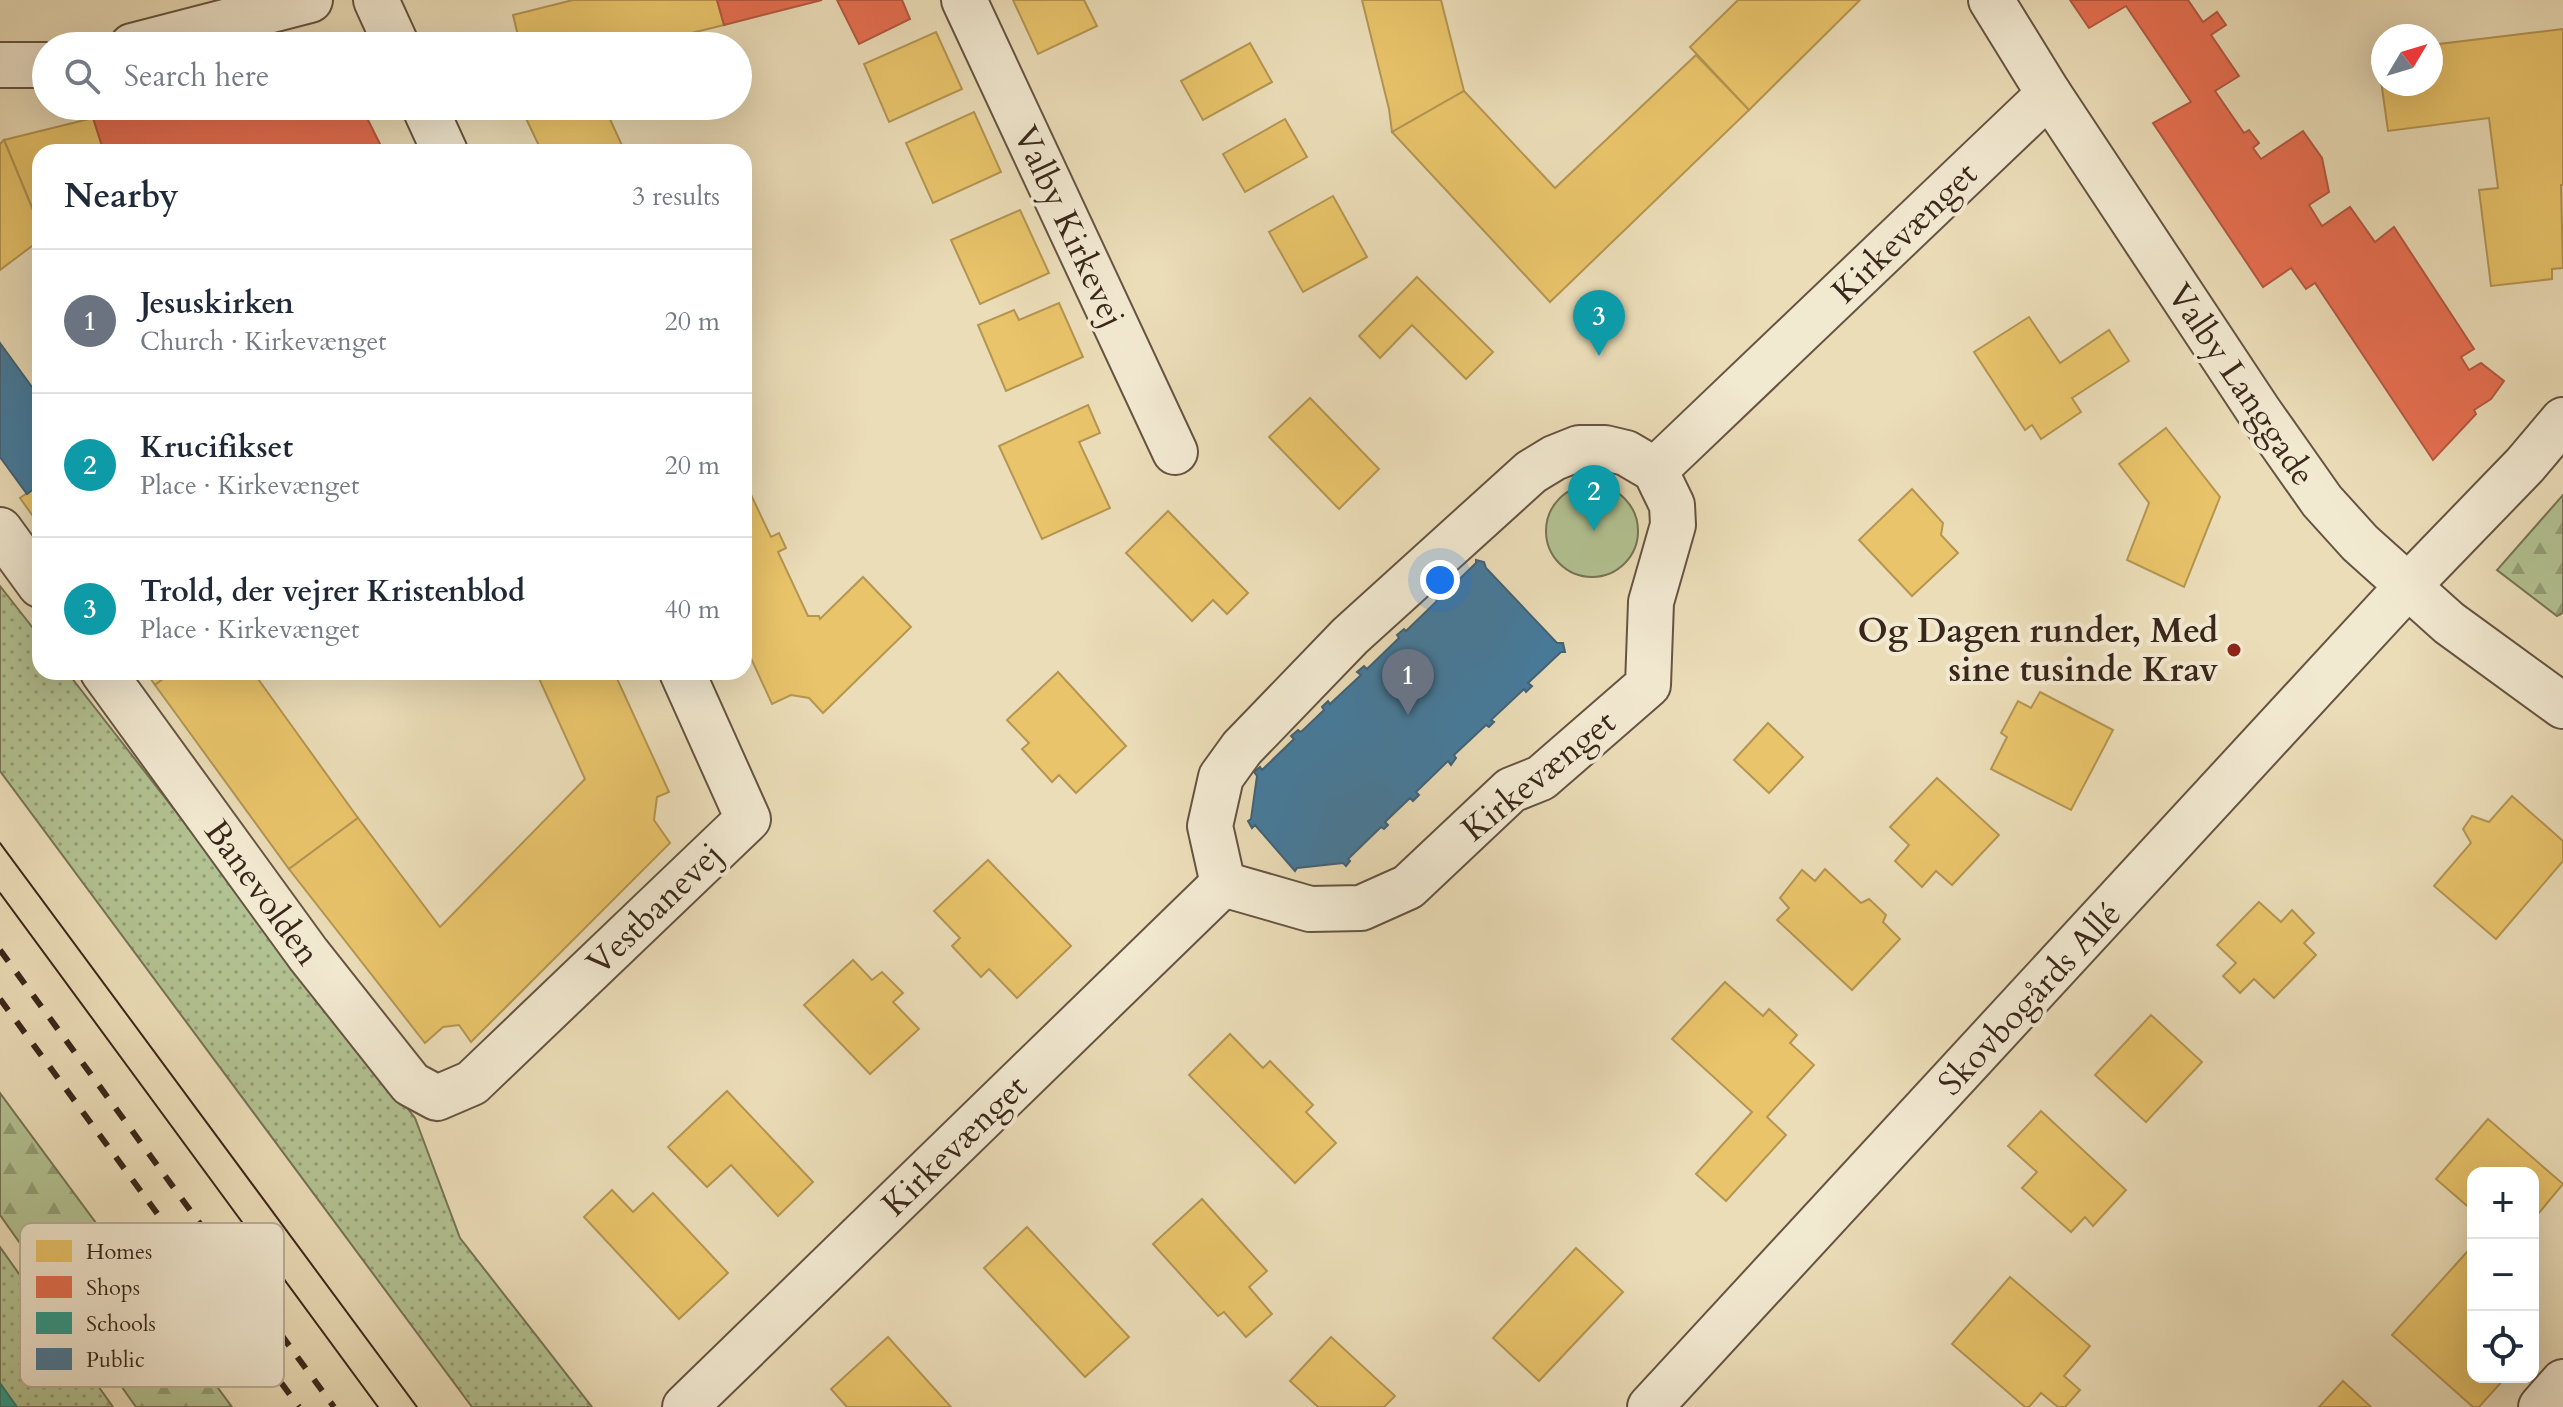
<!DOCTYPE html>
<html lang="en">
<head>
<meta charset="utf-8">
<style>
  :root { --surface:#fff; --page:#f6f6f7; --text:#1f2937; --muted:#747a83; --line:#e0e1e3; --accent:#8f2418 }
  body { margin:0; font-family:Cardo,serif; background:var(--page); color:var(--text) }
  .controls { position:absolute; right:24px; bottom:24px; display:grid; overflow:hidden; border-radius:16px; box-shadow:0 8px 32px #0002 }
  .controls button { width:72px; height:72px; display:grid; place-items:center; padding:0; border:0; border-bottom:2px solid var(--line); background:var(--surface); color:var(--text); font:40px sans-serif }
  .compass { position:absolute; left:2371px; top:24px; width:72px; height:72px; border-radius:50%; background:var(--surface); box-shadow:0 8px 32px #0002; rotate:52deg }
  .you { position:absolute; left:1440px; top:580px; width:28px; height:28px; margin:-20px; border:6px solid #fff; border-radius:50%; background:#1a73e8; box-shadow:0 0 0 12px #1a73e833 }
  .badge { display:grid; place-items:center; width:52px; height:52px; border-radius:50%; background:var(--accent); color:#fff; font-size:26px; font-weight:700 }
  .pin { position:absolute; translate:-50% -66px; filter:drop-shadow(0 2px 4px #0008) }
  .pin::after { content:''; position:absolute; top:42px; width:28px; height:24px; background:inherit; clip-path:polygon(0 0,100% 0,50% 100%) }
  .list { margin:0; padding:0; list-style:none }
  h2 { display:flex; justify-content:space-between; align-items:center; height:104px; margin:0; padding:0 32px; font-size:34px }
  h2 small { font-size:26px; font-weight:400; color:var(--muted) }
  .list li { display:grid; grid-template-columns:52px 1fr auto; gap:24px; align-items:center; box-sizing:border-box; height:144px; padding:0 32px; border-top:2px solid var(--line) }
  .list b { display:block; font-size:30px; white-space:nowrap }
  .list p { margin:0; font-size:26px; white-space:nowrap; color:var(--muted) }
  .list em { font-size:26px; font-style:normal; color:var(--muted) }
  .icon { flex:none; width:44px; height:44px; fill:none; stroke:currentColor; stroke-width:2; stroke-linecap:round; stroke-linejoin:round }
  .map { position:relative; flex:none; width:2563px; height:1407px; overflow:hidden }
  .search { position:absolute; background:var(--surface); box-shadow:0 8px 32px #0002; left:32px; top:32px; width:720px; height:88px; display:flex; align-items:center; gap:20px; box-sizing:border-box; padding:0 28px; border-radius:44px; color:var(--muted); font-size:30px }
  .panel { position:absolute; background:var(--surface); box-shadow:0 8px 32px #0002; left:32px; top:144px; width:720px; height:536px; border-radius:24px }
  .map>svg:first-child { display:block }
  .grass { fill:url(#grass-dots); stroke:#767456; stroke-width:2 }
  .forest { fill:url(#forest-firs); stroke:#767456; stroke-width:2 }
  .garden { fill:#b3c292; stroke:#767456; stroke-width:2 }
  .homes { fill:#e9c46a; stroke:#b49552; stroke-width:2 }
  .shops { fill:#e76f51; stroke:#b35941; stroke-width:2 }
  .schools { fill:#2a9d8f; stroke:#2f7a6c; stroke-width:2 }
  .public { fill:#457b9d; stroke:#426276; stroke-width:2 }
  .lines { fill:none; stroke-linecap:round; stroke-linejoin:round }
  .minor-casing { stroke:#665442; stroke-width:48 }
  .minor { stroke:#f2e9d1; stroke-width:44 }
  .tram { stroke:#3a271b; stroke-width:2 }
  .rail { stroke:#3a271b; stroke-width:6; stroke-dasharray:14 14; stroke-linecap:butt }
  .poi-dot { fill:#8f2418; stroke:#f2e9d1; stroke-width:3 }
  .labels { text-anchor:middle; stroke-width:8; stroke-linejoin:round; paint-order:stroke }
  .street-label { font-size:34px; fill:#3a271b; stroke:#f2e9d1 }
  .poi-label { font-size:34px; font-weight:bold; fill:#3a271b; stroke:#f2e9d1; text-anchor:end }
  .key { fill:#f2e9d1; stroke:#bbaf9a; stroke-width:2 }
  .key-label { font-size:22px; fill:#3a271b }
</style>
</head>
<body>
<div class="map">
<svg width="2563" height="1407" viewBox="0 0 2563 1407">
  <defs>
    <pattern id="grass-dots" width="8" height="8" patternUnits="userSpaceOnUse" patternTransform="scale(2)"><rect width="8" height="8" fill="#b3c292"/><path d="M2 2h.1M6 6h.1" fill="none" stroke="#939e76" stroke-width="1.8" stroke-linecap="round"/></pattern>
    <pattern id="forest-firs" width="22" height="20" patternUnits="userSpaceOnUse" patternTransform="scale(2)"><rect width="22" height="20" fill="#b3c292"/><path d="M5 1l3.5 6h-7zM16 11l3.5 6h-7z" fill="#939e76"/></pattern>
  </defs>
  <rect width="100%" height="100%" fill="#ebddb8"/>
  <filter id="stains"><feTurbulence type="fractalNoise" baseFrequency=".0025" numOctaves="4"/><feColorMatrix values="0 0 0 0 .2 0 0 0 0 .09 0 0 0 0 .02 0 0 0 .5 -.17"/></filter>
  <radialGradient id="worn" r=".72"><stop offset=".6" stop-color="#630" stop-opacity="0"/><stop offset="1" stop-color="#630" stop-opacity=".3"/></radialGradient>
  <g class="grass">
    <path d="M0,586L40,637V672H67L415,1118L460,1238L592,1407H472L0,771Z"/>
    <path d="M0,1247L113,1407H0Z"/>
  </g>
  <g class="forest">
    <path d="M2563,495V613L2557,616L2497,570Z"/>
    <path d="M0,1093L232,1407H136L0,1215Z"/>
  </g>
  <circle class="garden" cx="1592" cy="531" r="46"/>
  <g class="homes">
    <path d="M573,0H717L724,25L639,46H516L520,44L513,15Z"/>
    <path d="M1013,0H1084L1097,26L1038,54Z"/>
    <path d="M1362,0H1441L1464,91L1392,132L1389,109Z"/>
    <path d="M1738,0H1860L1749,110L1690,47Z"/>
    <path d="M2563,29V185H2561L2563,268L2552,269V279L2491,286L2479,190L2498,188L2489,118L2388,131L2377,52L2383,51V84H2431V45Z"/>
    <path d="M936,32L962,89L889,122L864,64Z"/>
    <path d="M1250,43L1272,82L1203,120L1181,81Z"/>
    <path d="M1696,55L1749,110L1550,302L1392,132L1464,91L1555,188Z"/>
    <path d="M520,106H604L625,152H542Z"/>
    <path d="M974,112L1001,172L933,203L906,143Z"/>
    <path d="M93,118L104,152H40V227L4,140Z"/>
    <path d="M1285,119L1307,157L1245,192L1223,154Z"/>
    <path d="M4,140L40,227V240L0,270V144Z"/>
    <path d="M1333,196L1367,257L1303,292L1269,232Z"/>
    <path d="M1020,210L1049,273L980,304L951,240Z"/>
    <path d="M1417,277L1493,352L1466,379L1412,325L1380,358L1359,336Z"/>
    <path d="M1059,303L1083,357L1006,391L978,325L1014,310L1019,320Z"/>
    <path d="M2029,317L2060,363L2109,330L2129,361L2072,398L2081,412L2041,439L2032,425L2025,430L1974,352Z"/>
    <path d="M1310,398L1379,469L1339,509L1269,437Z"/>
    <path d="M1088,405L1100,433L1079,442L1110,508L1042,539L999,446Z"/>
    <path d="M2166,428L2220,497L2184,587L2127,560L2149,503L2119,464Z"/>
    <path d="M744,480L771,537L779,533L786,548L778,552L808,616H819L820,619L863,577L911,627L823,713L809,698L791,695L772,704L744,643Z"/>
    <path d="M40,484V526L20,498Z"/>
    <path d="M1912,489L1943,523L1941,535L1958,553L1912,596L1859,540Z"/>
    <path d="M1168,511L1248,593L1227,614L1213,600L1192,621L1126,553Z"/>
    <path d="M146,672H172L155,685Z"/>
    <path d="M172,672H253L358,818L289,869L155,685Z"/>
    <path d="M536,672H614L669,792L657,797L654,820L670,843L471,1042L459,1025L443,1027L425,1043L289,869L358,818L440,927L585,779Z"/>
    <path d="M1058,672L1126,746L1076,793L1059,775L1052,782L1022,749L1029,743L1007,720Z"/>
    <path d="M2040,692L2113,730L2071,810L1991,769L2007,737L2001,733L2018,701L2031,708Z"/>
    <path d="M1768,723L1803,757L1769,793L1734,760Z"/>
    <path d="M1937,778L1999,835L1952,885L1936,871L1922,887L1895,861L1909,845L1890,827Z"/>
    <path d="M2512,796L2563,841V861L2496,939L2434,886L2471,843L2463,829L2472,816L2489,822Z"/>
    <path d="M988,860L1071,946L1017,998L989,969L981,977L952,946L960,938L934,911Z"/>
    <path d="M1825,869L1861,903L1869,899L1886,915L1883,922L1900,939L1852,990L1777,920L1789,908L1780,898L1802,870L1815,881Z"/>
    <path d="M2259,902L2281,922L2292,910L2314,933L2304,943L2316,955L2274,998L2254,979L2240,993L2223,976L2236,963L2217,945Z"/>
    <path d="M853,960L872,980L882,972L903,993L893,1002L919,1029L870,1074L804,1005Z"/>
    <path d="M1725,982L1763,1016L1769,1009L1797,1035L1790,1043L1814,1065L1767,1117L1786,1135L1726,1201L1696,1174L1752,1112L1672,1039Z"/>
    <path d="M2151,1015L2202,1062L2146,1122L2095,1075Z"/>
    <path d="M1230,1034L1263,1068L1270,1061L1313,1105L1306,1112L1336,1143L1295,1183L1189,1075Z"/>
    <path d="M727,1091L813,1182L778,1216L731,1165L707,1187L668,1147Z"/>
    <path d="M2041,1111L2126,1190L2093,1226L2085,1217L2071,1232L2022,1188L2037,1172L2008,1146Z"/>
    <path d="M2488,1119L2563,1184L2533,1220V1173H2473V1211L2436,1179Z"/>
    <path d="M612,1190L633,1212L653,1193L728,1273L679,1319L584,1217Z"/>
    <path d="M1202,1199L1267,1271L1249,1287L1272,1314L1246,1337L1224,1312L1218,1316L1153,1244Z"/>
    <path d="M1027,1227L1129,1337L1085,1377L984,1268Z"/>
    <path d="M1576,1248L1623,1292L1539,1381L1493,1338Z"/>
    <path d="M2467,1252L2473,1257V1377H2506L2479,1407H2473L2392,1335Z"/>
    <path d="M2010,1277L2090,1346L2064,1376L2080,1390L2065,1407H2058L2041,1393L2029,1407H2025L1952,1344Z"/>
    <path d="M888,1337L951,1407H847L831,1389Z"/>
    <path d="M1331,1337L1395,1396L1384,1407H1318L1290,1381Z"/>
    <path d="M2343,1381L2371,1407H2319Z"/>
  </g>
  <g class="shops">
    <path d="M717,0H822L724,25Z"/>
    <path d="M837,0H902L910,19L859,44Z"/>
    <path d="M2070,0H2188L2203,22L2217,12L2226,25L2211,35L2239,76L2215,91L2244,133L2249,130L2259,143L2253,148L2261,159L2303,131L2322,158L2329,192L2309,205L2322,226L2350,207L2375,242L2394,227L2474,349L2461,357L2469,370L2481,363L2504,381L2491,399L2474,410L2476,414L2433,460L2315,283L2306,289L2291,268L2263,287L2153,123L2191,102L2126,6L2089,28Z"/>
    <path d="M138,106H361L384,152H104L93,118Z"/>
  </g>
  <path class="schools" d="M0,1383L17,1407H0Z"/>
  <g class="public">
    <path d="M0,343L40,398V484L27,494L0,457Z"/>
    <path d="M1476,560L1484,562L1486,568L1557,643H1563L1565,652H1561L1528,683L1532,686L1526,692L1524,689L1491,720L1494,722L1489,727L1486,725L1454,755L1456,758L1451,765L1448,761L1416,792L1419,795L1413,801L1410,798L1385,822L1388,825L1384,829L1381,827L1348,859L1350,861L1346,866L1343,863L1297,868L1295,871L1255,825L1252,828L1248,821L1251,819L1257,776L1254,772L1260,767L1262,770L1294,739L1291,736L1298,730L1301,732L1324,710L1322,707L1328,701L1330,704L1361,675L1357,672L1364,666L1367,669L1399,638L1397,635L1404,629L1406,631L1437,601L1435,598L1441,592L1443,595L1476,563Z"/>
  </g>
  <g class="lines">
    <g class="minor-casing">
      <g id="minor">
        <path d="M376,0L397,46"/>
        <path d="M964,0L1175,452"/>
        <path d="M1991,0L2049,94L2258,410L2322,501L2360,543L2449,623L2563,706"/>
        <path d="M132,46L310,0"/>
        <path d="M0,65H46"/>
        <path d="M424,106L445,152"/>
        <path d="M1579,448H1605L1626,453L1655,470L1672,505L1673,525L1651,602L1648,685L1541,778L1511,790L1408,887L1361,908L1310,909L1223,884L1210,826L1221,777L1242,748L1350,636L1531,472L1554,458Z"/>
        <path d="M1655,470L2049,94"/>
        <path d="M0,530L40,585"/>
        <path d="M103,672L308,954L411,1084L437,1098L472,1083L748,819L682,672"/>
        <path d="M685,1407L1223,884"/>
        <path d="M1650,1407L2407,587L2525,465L2563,420"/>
        <path d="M2541,1407L2563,1382"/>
      </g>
    </g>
    <use href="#minor" class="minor"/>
    <g class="tram">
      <path d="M0,843L417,1407"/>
      <path d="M0,893L378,1407"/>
    </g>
    <g class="rail">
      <path d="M0,950L334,1407"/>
      <path d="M0,999L299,1407"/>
    </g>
  </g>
  <circle class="poi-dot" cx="2234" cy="650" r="8"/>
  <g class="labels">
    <g class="street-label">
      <text transform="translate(1070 226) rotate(65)" y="12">Valby Kirkevej</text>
      <text transform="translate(1904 232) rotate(-44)" y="12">Kirkevænget</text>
      <text transform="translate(2242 384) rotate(56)" y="12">Valby Langgade</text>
      <text transform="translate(1538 775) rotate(-39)" y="12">Kirkevænget</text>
      <text transform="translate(263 892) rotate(54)" y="12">Banevolden</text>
      <text transform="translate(654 908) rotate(-44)" y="12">Vestbanevej</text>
      <text transform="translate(2029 998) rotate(-47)" y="12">Skovbogårds Allé</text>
      <text transform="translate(954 1145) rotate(-44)" y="12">Kirkevænget</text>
    </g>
    <g class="poi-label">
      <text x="2218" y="642">Og Dagen runder, Med<tspan x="2218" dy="39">sine tusinde Krav</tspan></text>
    </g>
  </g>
  <rect x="20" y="1223" width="264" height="164" rx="12" class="key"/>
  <rect x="36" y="1240" width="36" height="22" fill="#e9c46a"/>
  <rect x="36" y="1276" width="36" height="22" fill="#e76f51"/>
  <rect x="36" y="1312" width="36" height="22" fill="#2a9d8f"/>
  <rect x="36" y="1348" width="36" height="22" fill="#457b9d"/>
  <g class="key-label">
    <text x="86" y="1259">Homes</text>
    <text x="86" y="1295">Shops</text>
    <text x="86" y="1331">Schools</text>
    <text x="86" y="1367">Public</text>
  </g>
  <rect width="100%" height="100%" filter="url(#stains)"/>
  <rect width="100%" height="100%" fill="url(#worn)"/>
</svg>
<div class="controls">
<button>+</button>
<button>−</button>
<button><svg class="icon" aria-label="locate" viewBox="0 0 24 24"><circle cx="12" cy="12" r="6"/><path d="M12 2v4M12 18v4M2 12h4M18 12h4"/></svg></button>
</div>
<svg class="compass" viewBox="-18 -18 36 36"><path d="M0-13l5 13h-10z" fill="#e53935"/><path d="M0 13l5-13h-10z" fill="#747a83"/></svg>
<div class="you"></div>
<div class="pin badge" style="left:1408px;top:715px;background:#6b7280">1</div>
<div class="pin badge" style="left:1594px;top:531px;background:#0f9aa8">2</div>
<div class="pin badge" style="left:1599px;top:356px;background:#0f9aa8">3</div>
<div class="search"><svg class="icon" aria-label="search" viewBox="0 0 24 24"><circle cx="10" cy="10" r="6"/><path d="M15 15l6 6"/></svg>Search here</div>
<section class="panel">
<h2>Nearby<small>3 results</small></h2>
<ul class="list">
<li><span class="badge" style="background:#6b7280">1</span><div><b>Jesuskirken</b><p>Church · Kirkevænget</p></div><em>20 m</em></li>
<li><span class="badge" style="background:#0f9aa8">2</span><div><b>Krucifikset</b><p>Place · Kirkevænget</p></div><em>20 m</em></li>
<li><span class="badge" style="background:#0f9aa8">3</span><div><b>Trold, der vejrer Kristenblod</b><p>Place · Kirkevænget</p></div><em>40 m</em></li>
</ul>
</section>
</div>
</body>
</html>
